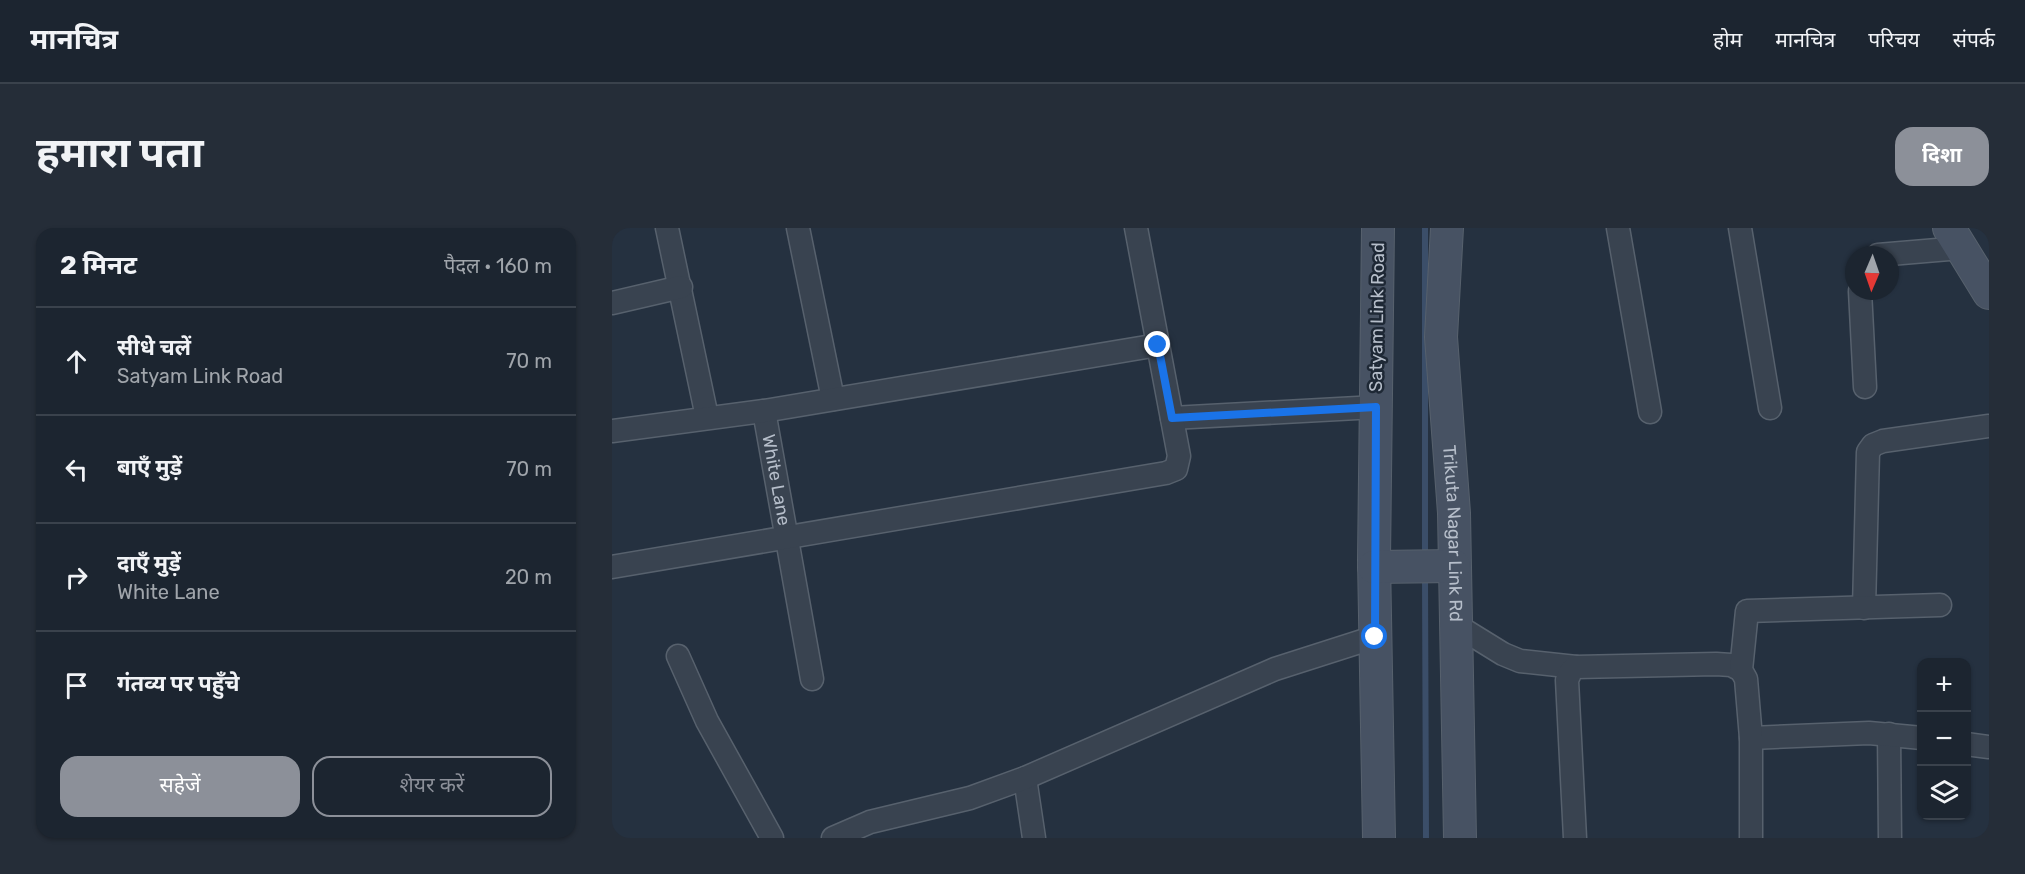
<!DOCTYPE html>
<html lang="hi">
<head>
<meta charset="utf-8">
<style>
  :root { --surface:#1c2530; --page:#252d38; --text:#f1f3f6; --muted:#a0a5ab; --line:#3a424c; --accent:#8c9099 }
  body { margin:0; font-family:Rubik,"Noto Sans Devanagari",sans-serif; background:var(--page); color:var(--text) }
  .controls { position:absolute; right:18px; bottom:18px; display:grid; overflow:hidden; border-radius:12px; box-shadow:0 2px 4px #0004 }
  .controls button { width:54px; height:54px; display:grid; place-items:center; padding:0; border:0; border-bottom:2px solid var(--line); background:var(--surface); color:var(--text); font:30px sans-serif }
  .compass { position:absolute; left:1233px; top:18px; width:54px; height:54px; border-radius:50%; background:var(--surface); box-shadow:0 2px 4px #0004; rotate:182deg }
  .stop { position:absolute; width:18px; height:18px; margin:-14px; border:4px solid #1a73e8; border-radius:50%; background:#fff }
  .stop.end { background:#1a73e8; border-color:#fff; box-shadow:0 2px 6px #0008 }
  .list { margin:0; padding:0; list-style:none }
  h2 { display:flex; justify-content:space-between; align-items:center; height:78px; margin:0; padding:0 24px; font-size:26px }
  h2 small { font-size:20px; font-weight:400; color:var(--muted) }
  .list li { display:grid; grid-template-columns:39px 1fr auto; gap:18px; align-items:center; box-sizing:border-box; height:108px; padding:0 24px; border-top:2px solid var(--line) }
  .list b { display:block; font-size:22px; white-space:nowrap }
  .list p { margin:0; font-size:20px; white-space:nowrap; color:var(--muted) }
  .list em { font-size:20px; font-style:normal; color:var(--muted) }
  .actions { display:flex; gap:12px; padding:18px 24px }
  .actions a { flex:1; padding:14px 0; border:2px solid var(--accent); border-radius:18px; text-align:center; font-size:21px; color:var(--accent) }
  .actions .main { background:var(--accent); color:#fff }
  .icon { flex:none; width:33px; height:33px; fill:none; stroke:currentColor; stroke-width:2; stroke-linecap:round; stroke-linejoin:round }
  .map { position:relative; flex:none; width:1377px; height:610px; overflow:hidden; border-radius:18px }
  header { display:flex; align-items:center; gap:36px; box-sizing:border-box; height:84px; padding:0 30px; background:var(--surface); border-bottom:2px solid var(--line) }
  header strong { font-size:28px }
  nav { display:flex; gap:33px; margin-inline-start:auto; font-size:21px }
  .intro { display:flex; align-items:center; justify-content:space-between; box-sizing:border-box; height:144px; padding:0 36px }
  h1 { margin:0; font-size:42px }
  .button { padding:15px 27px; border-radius:18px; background:var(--accent); color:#fff; font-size:21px; font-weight:700 }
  main { display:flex; gap:36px; padding:0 36px }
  aside { flex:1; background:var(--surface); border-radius:18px; box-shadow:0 2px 4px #0004 }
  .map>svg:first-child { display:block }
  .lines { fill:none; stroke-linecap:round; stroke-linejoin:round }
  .stream { stroke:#3b4e69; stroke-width:6 }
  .street-casing { stroke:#57616d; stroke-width:25 }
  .secondary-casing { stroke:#57616d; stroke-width:34 }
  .street { stroke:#394350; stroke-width:22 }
  .secondary { stroke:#475263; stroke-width:32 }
  .route { stroke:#1a73e8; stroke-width:8 }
  .labels { text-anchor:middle; stroke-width:5; stroke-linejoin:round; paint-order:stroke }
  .street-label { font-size:18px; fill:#b6beca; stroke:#1e2835 }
</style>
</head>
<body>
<header>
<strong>मानचित्र</strong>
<nav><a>होम</a><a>मानचित्र</a><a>परिचय</a><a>संपर्क</a></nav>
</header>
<div class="intro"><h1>हमारा पता</h1><a class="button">दिशा</a></div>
<main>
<aside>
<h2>2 मिनट<small>पैदल · 160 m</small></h2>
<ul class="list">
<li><svg class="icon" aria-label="ahead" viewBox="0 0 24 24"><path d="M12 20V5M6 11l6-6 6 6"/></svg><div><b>सीधे चलें</b><p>Satyam Link Road</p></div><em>70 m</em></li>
<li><svg class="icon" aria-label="left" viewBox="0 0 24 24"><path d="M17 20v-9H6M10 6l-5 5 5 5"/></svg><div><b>बाएँ मुड़ें</b></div><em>70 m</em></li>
<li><svg class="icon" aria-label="right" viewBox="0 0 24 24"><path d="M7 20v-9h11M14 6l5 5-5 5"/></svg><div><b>दाएँ मुड़ें</b><p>White Lane</p></div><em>20 m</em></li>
<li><svg class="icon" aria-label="arrive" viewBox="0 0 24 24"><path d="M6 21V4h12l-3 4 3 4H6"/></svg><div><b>गंतव्य पर पहुँचे</b></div></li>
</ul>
<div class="actions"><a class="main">सहेजें</a><a>शेयर करें</a></div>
</aside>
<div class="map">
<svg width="1377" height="610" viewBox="0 0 1377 610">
  <rect width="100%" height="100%" fill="#253140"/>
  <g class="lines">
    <g class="stream">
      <path d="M813,0V329"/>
      <path d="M813,349L814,610"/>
    </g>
    <g class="street-casing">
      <g id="street">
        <path d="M55,0L95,189"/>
        <path d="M186,0L221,171"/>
        <path d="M1006,0L1038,184"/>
        <path d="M1128,0L1158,180"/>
        <path d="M1266,27L1349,20"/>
        <path d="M1248,63L1253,159"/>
        <path d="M0,75L69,59"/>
        <path id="s1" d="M152,183L200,451"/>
        <path d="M560,190L764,179"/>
        <path d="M0,203L152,183L546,117"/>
        <path d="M0,339L554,245L564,241L567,228L524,0"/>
        <path d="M1252,380L1256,224L1261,217L1271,213L1377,198"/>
        <path d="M844,397L891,426L908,433L964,439"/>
        <path d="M66,428L95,493L160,610"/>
        <path d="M1277,506L1278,610"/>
        <path d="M1139,510L1257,505L1310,510"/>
        <path d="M1354,516L1377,519"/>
        <path d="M413,550L422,610"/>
        <path d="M221,610L258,594L358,570L413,550L663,441L763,409"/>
        <path d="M963,610L955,452L959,443L964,439L1104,436L1119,437L1129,442"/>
        <path d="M1139,610V510L1134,451L1129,442L1135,383L1328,377"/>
      </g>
    </g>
    <g class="secondary-casing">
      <g id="secondary">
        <path d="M766,0L762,332L767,610"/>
        <path id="s2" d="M835,0L829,109L842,285L848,610"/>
        <path d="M1337,0L1377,65"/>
        <path d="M762,339L842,338"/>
      </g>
    </g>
    <use href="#street" class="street"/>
    <use href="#secondary" class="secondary"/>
  </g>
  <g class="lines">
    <path class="route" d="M546,117L560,190L764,179L763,409"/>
  </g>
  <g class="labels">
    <g class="street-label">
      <text transform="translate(765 89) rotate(-89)" y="6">Satyam Link Road</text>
      <text dy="6" stroke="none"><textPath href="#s1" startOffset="70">White Lane</textPath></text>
      <text dy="6" stroke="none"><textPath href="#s2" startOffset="306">Trikuta Nagar Link Rd</textPath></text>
    </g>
  </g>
</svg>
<div class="controls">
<button>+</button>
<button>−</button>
<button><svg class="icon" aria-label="layers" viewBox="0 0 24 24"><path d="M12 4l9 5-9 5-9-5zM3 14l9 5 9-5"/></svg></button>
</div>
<svg class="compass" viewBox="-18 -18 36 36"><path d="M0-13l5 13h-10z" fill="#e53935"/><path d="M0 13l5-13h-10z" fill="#a0a5ab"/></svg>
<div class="stop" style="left:763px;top:409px"></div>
<div class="stop end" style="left:546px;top:117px"></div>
</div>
</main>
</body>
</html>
